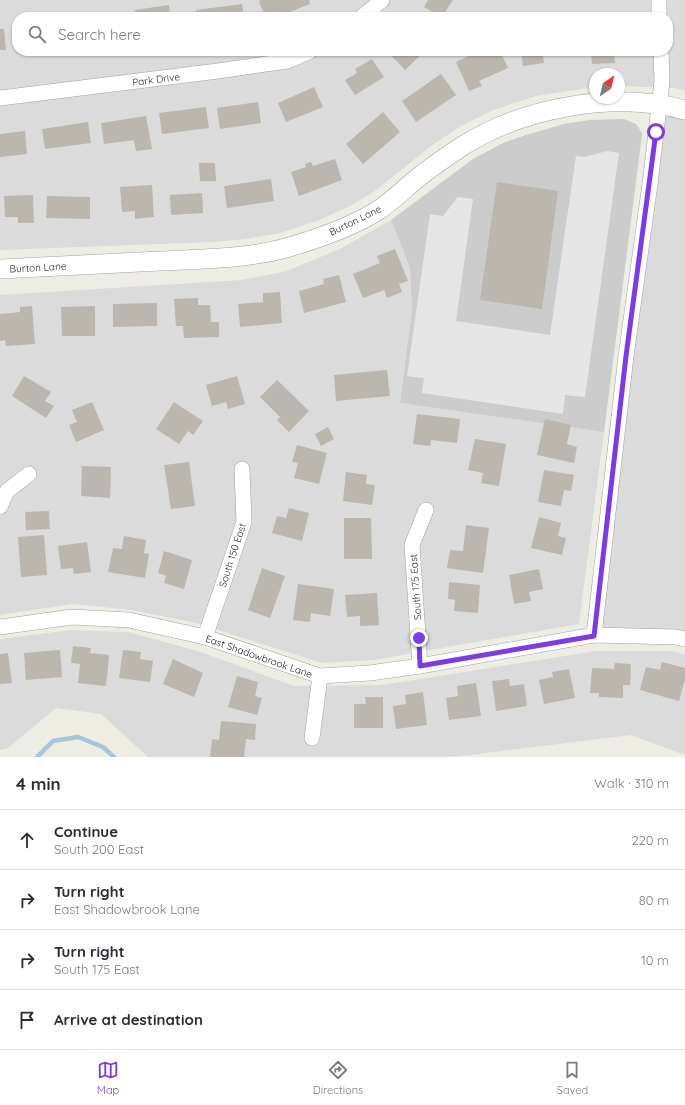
<!DOCTYPE html>
<html lang="en">
<head>
<meta charset="utf-8">
<style>
  :root { --surface:#fff; --page:#f7f7f7; --text:#2b2b33; --muted:#7c7c81; --line:#e1e1e2; --accent:#7c3aed }
  body { margin:0; font-family:Quicksand,sans-serif; background:var(--page); color:var(--text) }
  .compass { position:absolute; left:589px; top:68px; width:36px; height:36px; border-radius:50%; background:var(--surface); box-shadow:0 1px 3px #0004; rotate:35deg }
  .stop { position:absolute; width:12px; height:12px; margin:-9px; border:3px solid #7c3aed; border-radius:50%; background:#fff }
  .stop.end { background:#7c3aed; border-color:#fff; box-shadow:0 1px 4px #0008 }
  .list { margin:0; padding:0; list-style:none }
  h2 { display:flex; justify-content:space-between; align-items:center; height:52px; margin:0; padding:0 16px; font-size:17px }
  h2 small { font-size:13px; font-weight:400; color:var(--muted) }
  .list li { display:grid; grid-template-columns:26px 1fr auto; gap:12px; align-items:center; box-sizing:border-box; height:60px; padding:0 16px; border-top:1px solid var(--line) }
  .list b { display:block; font-size:15px; white-space:nowrap }
  .list p { margin:0; font-size:13px; white-space:nowrap; color:var(--muted) }
  .list em { font-size:13px; font-style:normal; color:var(--muted) }
  .icon { flex:none; width:22px; height:22px; fill:none; stroke:currentColor; stroke-width:2; stroke-linecap:round; stroke-linejoin:round }
  .map { position:relative; flex:none; width:685px; height:757px; overflow:hidden }
  .search { position:absolute; background:var(--surface); box-shadow:0 1px 3px #0004; left:12px; right:12px; top:12px; height:44px; display:flex; align-items:center; gap:10px; box-sizing:border-box; padding:0 14px; border-radius:16px; color:var(--muted); font-size:15px }
  .sheet { height:292px; background:var(--surface) }
  nav { display:flex; justify-content:space-around; align-items:center; box-sizing:border-box; height:56px; border-top:1px solid var(--line); background:var(--surface); font-size:11px; color:var(--muted) }
  nav a { display:grid; justify-items:center; gap:2px }
  nav .on { color:var(--accent) }
  .map>svg:first-child { display:block }
  .residential { fill:#dcdbdb; fill-rule:evenodd }
  .religious { fill:#ccc }
  .parking { fill:#e6e6e6 }
  .lines { fill:none; stroke-linecap:round; stroke-linejoin:round }
  .stream { stroke:#a7c4da; stroke-width:4.5 }
  .building { fill:#bbb6ae }
  .minor-casing { stroke:#a2a2a2; stroke-width:16 }
  .tertiary-casing { stroke:#a2a2a2; stroke-width:20 }
  .minor { stroke:#fff; stroke-width:15 }
  .tertiary { stroke:#fff; stroke-width:19 }
  .route { stroke:#7c3aed; stroke-width:5 }
  .labels { text-anchor:middle; stroke-width:3; stroke-linejoin:round; paint-order:stroke }
  .street-label { font-size:10px; fill:#1e1e1e; stroke:#fff }
</style>
</head>
<body>
<div class="map">
<svg width="685" height="757" viewBox="0 0 685 757">
  <rect width="100%" height="100%" fill="#eeede4"/>
  <g class="residential">
    <path d="M0,0H685V91L675,88L619,86V74H595V87L536,96L493,110L461,126L431,146L375,191L350,206L317,221L280,233L245,239L213,242L0,250ZM17,17H668V51H17Z"/>
    <path d="M659,104L685,110V639L594,635Z"/>
    <path d="M391,220L410,268L412,309L400,403L604,432L579,624L374,660L322,663L196,623L131,610L73,604L0,615V295L241,280L284,272L340,249Z"/>
    <path d="M71,630L128,632L201,652L294,686L382,685L596,651H671L685,654V755L631,735L453,757H148L101,714L56,708L8,748L0,750V639Z"/>
  </g>
  <path class="religious" d="M624,119L636,124L639,128L642,134L641,143L604,432L400,403L412,309L410,268L391,220L473,159L503,143L526,135L564,124L590,120Z"/>
  <path class="parking" d="M607,151L619,153L585,397L565,395L563,414L422,393L424,378L407,376L430,214L443,216L458,197L473,199L456,321L550,335L576,156L585,157Z"/>
  <g class="lines">
    <path class="stream" d="M37,757L53,741L78,737L103,747L114,757"/>
  </g>
  <g class="building">
    <path d="M261,0H309L310,4L277,17H265L259,1Z"/>
    <path d="M428,0H453L442,17L424,7Z"/>
    <path d="M242,4L244,17H197L196,10Z"/>
    <path d="M169,5L170,17H136L135,10Z"/>
    <path d="M121,12V17H81V16Z"/>
    <path d="M0,29H4L6,50H0Z"/>
    <path d="M387,51H425L405,70Z"/>
    <path d="M479,51H500L508,68L479,81L482,86L469,91L456,62Z"/>
    <path d="M521,51H568V53L543,56L544,63L523,66Z"/>
    <path d="M591,51H614L615,63L592,64Z"/>
    <path d="M372,59L384,77L355,95L345,80L357,73L355,69Z"/>
    <path d="M441,74L456,95L416,122L402,101Z"/>
    <path d="M314,87L323,107L286,122L278,103Z"/>
    <path d="M258,102L261,123L220,129L217,108Z"/>
    <path d="M206,107L209,128L162,134L159,113Z"/>
    <path d="M383,112L400,132L363,164L346,144Z"/>
    <path d="M146,116L152,149L136,151L134,140L104,144L101,123Z"/>
    <path d="M88,122L91,143L45,149L42,129Z"/>
    <path d="M25,131L27,154L0,157V134Z"/>
    <path d="M335,159L342,180L299,196L291,172L306,167L305,164L311,162L313,166Z"/>
    <path d="M199,163H215L216,181H200Z"/>
    <path d="M271,179L274,201L227,208L224,186Z"/>
    <path d="M497,182L558,191L542,309L480,300Z"/>
    <path d="M152,185L154,217L135,219V211L122,212L120,187Z"/>
    <path d="M202,193L203,213L171,215L170,195Z"/>
    <path d="M33,195L34,223H18V217H5L4,196Z"/>
    <path d="M47,196L90,197V219L46,218Z"/>
    <path d="M395,249L408,281L399,284L402,292L387,298L384,290L363,298L353,274L380,263L377,256Z"/>
    <path d="M339,275L346,302L304,313L299,291L324,284L323,279Z"/>
    <path d="M280,292L282,323L240,327L238,304L263,302V293Z"/>
    <path d="M198,298V305H210L211,322H219V337L184,338L183,326H176L174,299Z"/>
    <path d="M157,303V326L113,327V304Z"/>
    <path d="M32,306L35,344L6,346L5,340L0,341V314L20,312V307Z"/>
    <path d="M95,306V336H62L61,307Z"/>
    <path d="M387,370L390,396L336,401L334,375Z"/>
    <path d="M24,376L51,392L45,401L54,406L46,418L12,396Z"/>
    <path d="M237,376L245,404L228,409L226,402L212,406L206,385Z"/>
    <path d="M277,380L309,411L289,432L277,420L280,417L260,397Z"/>
    <path d="M92,402L104,430L76,442L69,425L77,422L72,410Z"/>
    <path d="M174,402L203,421L193,435L188,431L179,444L156,429Z"/>
    <path d="M417,414L460,419L457,443L431,440L430,446L413,444Z"/>
    <path d="M545,419L571,425L567,444L577,447L574,463L537,455Z"/>
    <path d="M328,427L334,439L321,446L315,434Z"/>
    <path d="M475,439L506,444L499,486L481,483L483,473L468,470Z"/>
    <path d="M297,445L327,453L319,484L294,478L298,463L292,462Z"/>
    <path d="M189,462L195,506L171,509L164,465Z"/>
    <path d="M82,466L111,467L110,498L81,496Z"/>
    <path d="M544,470L574,475L571,491L564,490L561,506L538,502Z"/>
    <path d="M346,472L367,475L366,484L375,485L372,505L343,501Z"/>
    <path d="M289,508L309,513L302,541L272,533L277,516L286,518Z"/>
    <path d="M49,511L50,529L26,530L25,512Z"/>
    <path d="M539,517L561,523L558,536L566,538L562,555L531,548Z"/>
    <path d="M344,518H371L372,559H344Z"/>
    <path d="M466,525L489,528L483,573L447,568L450,550L463,551Z"/>
    <path d="M44,535L47,575L21,577L18,537Z"/>
    <path d="M124,536L146,540L144,553L149,554L145,578L108,572L113,548L122,549Z"/>
    <path d="M87,542L91,572L74,574L73,568L61,569L58,546Z"/>
    <path d="M164,551L192,560L184,589L164,583L166,576L158,573Z"/>
    <path d="M262,568L285,576L270,618L248,610Z"/>
    <path d="M539,569L543,589L529,592L531,601L514,604L509,575Z"/>
    <path d="M449,582L480,585L478,613L454,611L455,600L448,599Z"/>
    <path d="M298,584L334,589L330,616L311,613L310,622L293,620Z"/>
    <path d="M377,593L379,625L360,626V616L347,617L345,595Z"/>
    <path d="M73,646L91,648L90,653L109,655L106,686L78,683L80,664L71,663Z"/>
    <path d="M60,650L62,677L26,680L24,653Z"/>
    <path d="M123,650L141,652L140,659L153,661L150,682L119,678Z"/>
    <path d="M8,653L12,683L0,684V654Z"/>
    <path d="M173,659L203,673L194,697L163,684Z"/>
    <path d="M662,662L685,668V679L679,701L640,690L646,667L660,670Z"/>
    <path d="M615,663L631,664L630,685H623V698L599,697V693H590L592,668L614,669Z"/>
    <path d="M569,669L575,698L544,704L539,680L553,677L552,672Z"/>
    <path d="M237,676L258,682L255,696L262,698L257,715L228,707Z"/>
    <path d="M509,679L510,686L524,684L527,706L496,711L492,681Z"/>
    <path d="M476,683L481,716L449,720L446,698L458,696L457,686Z"/>
    <path d="M423,692L427,725L396,729L393,706L406,704L405,695Z"/>
    <path d="M365,697H383V728H354V704H366Z"/>
    <path d="M221,721L256,724L255,740L246,739L244,757H210L212,739L219,740Z"/>
  </g>
  <g class="lines">
    <g class="minor-casing">
      <g id="minor">
        <path d="M659,0V17"/>
        <path d="M362,17L382,0"/>
        <path d="M0,98L218,71L287,61L310,51"/>
        <path d="M0,507L7,491L29,474"/>
        <path d="M0,627L72,617L129,620L205,637L320,676L370,673L420,666L594,635L676,637L685,639"/>
        <path d="M594,635L626,356L650,184L662,81L661,51"/>
        <path d="M205,637L244,522L242,469"/>
        <path d="M420,666L412,545L426,510"/>
        <path d="M312,738L320,676"/>
      </g>
    </g>
    <g class="tertiary-casing">
      <path id="tertiary" d="M0,269C53,266 107,264 160,261C202,259 245,259 286,248C317,239 350,228 377,211C390,203 402,191 414,181C430,168 447,156 464,145C526,107 614,91 685,110"/>
    </g>
    <use href="#minor" class="minor"/>
    <use href="#tertiary" class="tertiary"/>
  </g>
  <g class="lines">
    <path class="route" d="M419,638L420,666L594,636L626,356L656,132"/>
  </g>
  <g class="labels">
    <g class="street-label">
      <text transform="translate(156 79) rotate(-7)" y="4">Park Drive</text>
      <text transform="translate(355 220) rotate(-26)" y="4">Burton Lane</text>
      <text transform="translate(38 267) rotate(-3)" y="4">Burton Lane</text>
      <text transform="translate(232 555) rotate(-72)" y="4">South 150 East</text>
      <text transform="translate(415 587) rotate(-94)" y="4">South 175 East</text>
      <text transform="translate(259 656) rotate(19)" y="4">East Shadowbrook Lane</text>
    </g>
  </g>
</svg>
<svg class="compass" viewBox="-18 -18 36 36"><path d="M0-13l5 13h-10z" fill="#e53935"/><path d="M0 13l5-13h-10z" fill="#7c7c81"/></svg>
<div class="stop" style="left:656px;top:132px"></div>
<div class="stop end" style="left:419px;top:638px"></div>
<div class="search"><svg class="icon" aria-label="search" viewBox="0 0 24 24"><circle cx="10" cy="10" r="6"/><path d="M15 15l6 6"/></svg>Search here</div>
</div>
<section class="sheet">
<h2>4 min<small>Walk · 310 m</small></h2>
<ul class="list">
<li><svg class="icon" aria-label="ahead" viewBox="0 0 24 24"><path d="M12 20V5M6 11l6-6 6 6"/></svg><div><b>Continue</b><p>South 200 East</p></div><em>220 m</em></li>
<li><svg class="icon" aria-label="right" viewBox="0 0 24 24"><path d="M7 20v-9h11M14 6l5 5-5 5"/></svg><div><b>Turn right</b><p>East Shadowbrook Lane</p></div><em>80 m</em></li>
<li><svg class="icon" aria-label="right" viewBox="0 0 24 24"><path d="M7 20v-9h11M14 6l5 5-5 5"/></svg><div><b>Turn right</b><p>South 175 East</p></div><em>10 m</em></li>
<li><svg class="icon" aria-label="arrive" viewBox="0 0 24 24"><path d="M6 21V4h12l-3 4 3 4H6"/></svg><div><b>Arrive at destination</b></div></li>
</ul>
</section>
<nav>
<a class="on"><svg class="icon" aria-label="map" viewBox="0 0 24 24"><path d="M3 6l6-2 6 2 6-2v14l-6 2-6-2-6 2zM9 4v14M15 6v14"/></svg>Map</a>
<a><svg class="icon" aria-label="directions" viewBox="0 0 24 24"><path d="M12 3l9 9-9 9-9-9zM9 14v-3h6M13 9l2 2-2 2"/></svg>Directions</a>
<a><svg class="icon" aria-label="saved" viewBox="0 0 24 24"><path d="M7 4h10v16l-5-4-5 4z"/></svg>Saved</a>
</nav>
</body>
</html>
